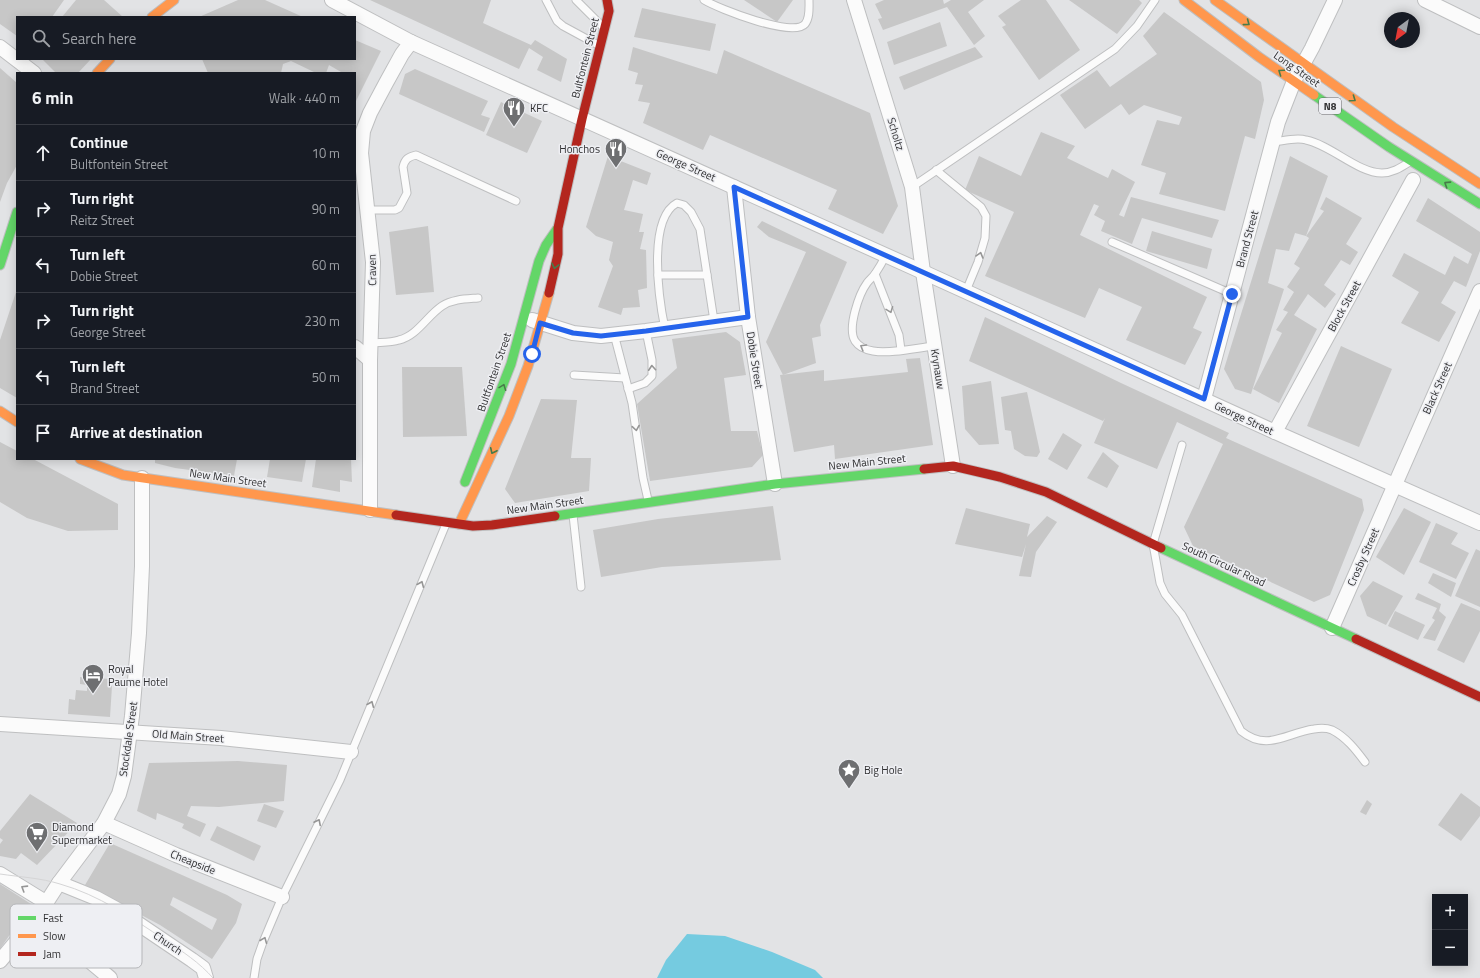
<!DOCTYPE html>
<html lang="en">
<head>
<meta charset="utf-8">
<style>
  :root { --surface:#171b24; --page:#20242c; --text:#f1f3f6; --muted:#9ea1a6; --line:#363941 }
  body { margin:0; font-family:"Titillium Web",sans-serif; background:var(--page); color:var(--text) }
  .controls { position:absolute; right:12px; bottom:12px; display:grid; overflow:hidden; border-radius:0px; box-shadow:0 2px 10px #0003 }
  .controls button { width:36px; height:36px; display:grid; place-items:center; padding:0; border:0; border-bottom:1px solid var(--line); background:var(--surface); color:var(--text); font:20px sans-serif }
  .compass { position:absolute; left:1384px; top:12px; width:36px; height:36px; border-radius:50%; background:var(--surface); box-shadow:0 2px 10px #0003; rotate:212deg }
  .stop { position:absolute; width:12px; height:12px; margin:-9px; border:3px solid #2563eb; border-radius:50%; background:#fff }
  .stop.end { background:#2563eb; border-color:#fff; box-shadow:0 1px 4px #0008 }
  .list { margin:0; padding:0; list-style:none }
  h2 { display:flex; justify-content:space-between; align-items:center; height:52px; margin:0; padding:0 16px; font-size:17px }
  h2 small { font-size:13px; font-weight:400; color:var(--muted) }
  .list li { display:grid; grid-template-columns:26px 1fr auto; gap:12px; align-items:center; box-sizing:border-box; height:56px; padding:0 16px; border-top:1px solid var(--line) }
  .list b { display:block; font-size:15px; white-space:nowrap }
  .list p { margin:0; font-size:13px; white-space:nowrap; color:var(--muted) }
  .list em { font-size:13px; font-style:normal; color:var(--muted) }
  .icon { flex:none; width:22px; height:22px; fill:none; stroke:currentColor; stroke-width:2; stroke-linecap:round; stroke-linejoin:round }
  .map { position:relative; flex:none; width:1480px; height:978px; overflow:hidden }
  .search { position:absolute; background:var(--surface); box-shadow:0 2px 10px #0003; left:16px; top:16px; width:340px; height:44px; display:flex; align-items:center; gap:10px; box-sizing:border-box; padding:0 14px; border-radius:0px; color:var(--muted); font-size:15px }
  .panel { position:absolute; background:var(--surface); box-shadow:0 2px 10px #0003; left:16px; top:72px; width:340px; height:388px; border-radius:0px }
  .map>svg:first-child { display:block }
  .water { fill:#75cbe0 }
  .building { fill:#c7c7c7; fill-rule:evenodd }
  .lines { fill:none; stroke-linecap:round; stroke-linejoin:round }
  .lane-casing { stroke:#bebfc0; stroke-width:9 }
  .street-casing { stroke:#bebfc0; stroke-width:16 }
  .fast-casing { stroke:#bebfc0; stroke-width:11 }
  .slow-casing { stroke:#bebfc0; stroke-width:11 }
  .jam-casing { stroke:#bebfc0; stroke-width:11 }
  .lane { stroke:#fbfbfb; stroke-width:7 }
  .street { stroke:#fbfbfb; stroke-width:14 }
  .fast { stroke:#63d668; stroke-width:9 }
  .slow { stroke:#ff974d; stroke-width:9 }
  .jam { stroke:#b3261e; stroke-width:9 }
  .tram { stroke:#d5d5d6; stroke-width:1 }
  .oneway { stroke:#477b4a }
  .oneway2 { stroke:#969696 }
  .route { stroke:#2563eb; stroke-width:5 }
  .labels { text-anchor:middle; stroke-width:3; stroke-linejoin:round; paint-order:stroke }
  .shield { fill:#eeeff3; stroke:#69696c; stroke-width:1 }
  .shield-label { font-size:10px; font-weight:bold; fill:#303032 }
  .street-label { font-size:11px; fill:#303032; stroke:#eeeff3 }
  .poi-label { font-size:11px; fill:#303032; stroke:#eeeff3; text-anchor:start }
  .key { fill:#eeeff3; stroke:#b5b6b9; stroke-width:1 }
  .key-label { font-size:11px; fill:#303032 }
</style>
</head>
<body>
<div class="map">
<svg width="1480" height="978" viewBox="0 0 1480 978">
  <rect width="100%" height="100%" fill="#e2e3e5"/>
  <path class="water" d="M687,934L725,936L772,952L815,970L823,978H657L666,960Z"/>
  <g class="building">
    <path d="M0,0H64L52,17H17V36L0,24Z"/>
    <path d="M76,0H104L123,17H62Z"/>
    <path d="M238,0H265L303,17H199Z"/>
    <path d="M370,0H491L483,23L531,45L535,40L567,59L561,82L537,70L543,57L529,48L519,69Z"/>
    <path d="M744,0H793L777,22Z"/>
    <path d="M884,0H943L944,4L951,0H984L968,12L985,36L974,45L947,7L883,30L878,19L882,18L875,4Z"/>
    <path d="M1021,0H1046L1080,50L1039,80L1002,27L1006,25L998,16Z"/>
    <path d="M1069,0H1139L1142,3L1117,34Z"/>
    <path d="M642,8L716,24L710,51L634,37Z"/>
    <path d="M1164,12L1261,82L1264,100L1255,139L1245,136L1225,211L1159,194L1166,173L1141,165L1157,120L1179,125L1182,117L1144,105L1129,115L1121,104L1085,129L1060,95L1097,70L1110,87L1157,54L1143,36Z"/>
    <path d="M940,22L947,46L894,65L887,42Z"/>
    <path d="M355,40L381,51L355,103V73H340L341,72L329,65L326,73H316L291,61L283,64L281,73H208L202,59H355Z"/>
    <path d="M633,47L717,74L724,50L870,113L898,206L883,234L828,209L837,190L710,135L703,150L643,123L650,103L638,101L643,85L635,84L638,73L628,70Z"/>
    <path d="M975,47L983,57L904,90L899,77Z"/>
    <path d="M42,59H91L78,73H56Z"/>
    <path d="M0,68L17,83V165L7,183L0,202Z"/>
    <path d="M415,69L488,101L481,115L490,118L484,132L399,94L405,74Z"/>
    <path d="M501,102L542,121L527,153L486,135Z"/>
    <path d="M1041,132L1075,146L1067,158L1108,178L1112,169L1135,182L1119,215L1124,217L1131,197L1219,220L1212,238L1142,218L1132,244L1101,231L1105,221L1094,215L1099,206L1094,204L1080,235L1207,297L1193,328L1202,332L1185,365L1126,340L1142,307L1099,288L1085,318L985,276L1014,212L965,190L979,156L1021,176Z"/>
    <path d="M608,156L651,173L647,185L633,180L624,210L643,214L639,232H644L640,249L646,250L647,288L638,290L640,307L623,308L621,315L598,307L613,266L609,260L613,242L596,236L586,227Z"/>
    <path d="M1290,156L1328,176L1306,236L1295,233L1289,251L1276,249L1268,283L1284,289L1251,394L1235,389L1224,369Z"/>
    <path d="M1326,197L1362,218L1346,244L1358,252L1350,265L1341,260L1324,285L1336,294L1325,308L1308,294L1294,315L1317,329L1279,403L1253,389L1282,333L1276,330L1288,312L1283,310L1294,292L1287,287L1300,268L1294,264L1309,238L1306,236L1324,211L1320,209Z"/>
    <path d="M1428,198L1480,232V251L1466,287L1454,281L1441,303L1456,312L1439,342L1401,323L1419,292L1392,276L1404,253L1445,275L1454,256L1468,264L1472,254L1416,221Z"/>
    <path d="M762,221L847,262L820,325L821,336L812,338L816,363L783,375L766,342L806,252L769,237L757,227Z"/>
    <path d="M428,226L434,292L396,295L389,232Z"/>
    <path d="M1152,231L1212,249L1207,269L1146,251Z"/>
    <path d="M17,289V398L0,388V340Z"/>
    <path d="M985,317L1121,383L1229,433L1226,438L1362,499L1364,510L1330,595L1314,602L1193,546L1184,527L1223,444L1177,422L1157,469L1094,443L1105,418L1103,421L969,361Z"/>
    <path d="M726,332L740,342L746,375L724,378L731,431H757L763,455L752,467L650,481L637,404L677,368L672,339Z"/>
    <path d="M1341,346L1392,369L1359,447L1307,426Z"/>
    <path d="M920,358L933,445L835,459L834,445L794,452L780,375L824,370V381L908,372L906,359Z"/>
    <path d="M402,367H462L467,436L403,437Z"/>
    <path d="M991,381L999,444L979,445L965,429L962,386Z"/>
    <path d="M1027,392L1040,452L1037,457L1025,456L1014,449L1011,431L1005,430L1001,397Z"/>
    <path d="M541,399L577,400L571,458H591L589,491L515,503L505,489Z"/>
    <path d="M1063,433L1082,445L1067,470L1048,459Z"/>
    <path d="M0,442L17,451V459H33L118,504V530L68,531L27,518L0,502Z"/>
    <path d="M1103,452L1119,466L1107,488L1087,478Z"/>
    <path d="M155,459H237L234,476L175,468L155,463Z"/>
    <path d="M270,459H306L302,482L267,477Z"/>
    <path d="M316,459H351L352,482L340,480V492L312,487Z"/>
    <path d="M773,506L781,560L662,567L601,577L593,530L658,519Z"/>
    <path d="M966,508L1030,524L1027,537L1047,516L1057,522L1036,552L1031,577L1019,576L1026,544L1022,557L955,544Z"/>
    <path d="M1404,508L1431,522L1404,575L1376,557Z"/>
    <path d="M1436,523L1458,533L1451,544L1469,553L1456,579L1419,562Z"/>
    <path d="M1476,549L1480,551V607L1455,596Z"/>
    <path d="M1433,573L1456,583L1451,597L1428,583Z"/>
    <path d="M1373,581L1403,596L1386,625L1367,616L1360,596Z"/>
    <path d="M1418,593L1441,604L1439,611L1446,617L1435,641L1423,638L1435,620L1432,618L1437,608L1415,599Z"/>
    <path d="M1461,603L1480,611V631L1464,663L1437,650Z"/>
    <path d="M1395,611L1425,625L1418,640L1388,626Z"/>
    <path d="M80,677L110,679V685L112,686L110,717L68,714L69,699L75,700L76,690L87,691V685L80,684Z"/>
    <path d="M238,761L287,765L284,801L219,807L191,806L187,816L206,824L200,837L182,828L184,824L157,813L156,820L137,811L149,763Z"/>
    <path d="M1461,793L1480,807V816L1461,841L1438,825Z"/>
    <path d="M30,794L77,823L37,865L21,853L16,859L0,856V844L3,840L0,838V831Z"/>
    <path d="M1367,800L1372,804L1366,815L1360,812Z"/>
    <path d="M264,804L284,811L276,828L257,821Z"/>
    <path d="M217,826L261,846L254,861L210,840Z"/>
    <path d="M110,843L227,895L242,904L236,923L212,959L160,925L85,885ZM173,897L217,919L212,930L170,905Z"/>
    <path d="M0,884L31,904L0,949Z"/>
  </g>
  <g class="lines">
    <g class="lane-casing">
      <g id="lane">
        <path d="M546,0L557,21L563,26L598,45"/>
        <path d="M576,0L603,27"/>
        <path d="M704,0C719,9 793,38 805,24C810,18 809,7 809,0"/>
        <path d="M1273,142C1283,141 1296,137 1306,140C1331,145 1358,173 1382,173C1392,173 1400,168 1408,163"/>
        <path d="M936,170L981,207L986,216L985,238L978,262L966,291"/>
        <path d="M912,187L1115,49L1137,26L1155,0"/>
        <path d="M368,210H395L399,208L407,193L403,167C405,159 408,157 416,155L516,201"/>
        <path d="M1112,242L1232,294"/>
        <path d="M886,255C883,261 879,268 875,274C873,277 869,280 867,283C859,294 847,328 855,341C859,347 867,350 873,351C891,354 916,348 934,346"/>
        <path d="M875,274L899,335L901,350"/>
        <path d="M658,275H707"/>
        <path d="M665,329C659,300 647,219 677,203L684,205L691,212L700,229L714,321"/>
        <path d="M614,334L632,403L643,478L648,500"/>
        <path d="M371,343C380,342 390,343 399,340C417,336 427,316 442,306C453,299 466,299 478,298"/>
        <path d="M574,375L625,378"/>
        <path d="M628,389L645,383L652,376V360L646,331"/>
        <path d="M1182,445L1153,544L1160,583L1165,594L1182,615L1241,731C1267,752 1286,733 1314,729C1320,728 1327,728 1332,730C1346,737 1356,750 1365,762"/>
        <path d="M573,515L581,587"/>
        <path d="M254,978L257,959L263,942L282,897L340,780L446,524"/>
      </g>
    </g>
    <g class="street-casing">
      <g id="street">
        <path d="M332,0L411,42L923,272L1275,432L1480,523"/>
        <path d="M854,0L912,187L923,272L953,466"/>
        <path d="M1425,0L1480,27"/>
        <path d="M0,47L34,73"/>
        <path d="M734,187L748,317L775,484"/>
        <path d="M532,320L573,333L601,336L646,331L748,317"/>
        <path d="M355,347L370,360"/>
        <path d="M1204,399L1278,122L1294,81L1312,48L1335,0"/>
        <path d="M1275,432L1413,180"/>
        <path d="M370,510V360L373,262L361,153L363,131L370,113L386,83L402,54L411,42"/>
        <path d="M1332,628L1480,291"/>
        <path d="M0,724L221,738L351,752"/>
        <path d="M104,823L176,855L282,897"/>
        <path d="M0,874L47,903"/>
        <path d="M59,883L96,898L118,910L192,960L203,968L206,978"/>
        <path d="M37,917L110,978"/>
        <path d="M0,961L37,917L59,883L104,823L119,794L124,776L132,716L139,633L142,566V478"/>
      </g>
    </g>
    <g class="fast-casing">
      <g id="fast">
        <path d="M1314,95L1389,147L1480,204"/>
        <path d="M0,265L17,212"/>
        <path d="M465,482L511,364L539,261L546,245L557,229"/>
        <path d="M555,516L775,484L924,469"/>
        <path d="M1161,548L1356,639"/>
      </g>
    </g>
    <g class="slow-casing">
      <g id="slow">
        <path d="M1184,0L1259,57L1314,95"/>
        <path d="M1215,0L1393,127L1480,184"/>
        <path d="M152,17L174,0"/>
        <path d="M97,73L110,59"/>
        <path d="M0,411L17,422"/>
        <path d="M80,459L123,475L396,515"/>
        <path d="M459,524L509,416L528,366L549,293"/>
      </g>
    </g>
    <g class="jam-casing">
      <g id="jam">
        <path d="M549,293L558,254V228L582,119L609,11L607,0"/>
        <path d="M924,469L953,466L1000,477L1046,492L1161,548"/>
        <path d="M396,515L473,526L492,525L555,516"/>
        <path d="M1356,639L1480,697"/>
      </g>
    </g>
    <use href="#lane" class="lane"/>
    <use href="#street" class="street"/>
    <use href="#fast" class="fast"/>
    <use href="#slow" class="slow"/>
    <use href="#jam" class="jam"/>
    <path class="tram" d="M0,874C20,877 41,878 60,884C99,895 132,918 165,940C182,951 200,963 213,978"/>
  </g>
  <defs><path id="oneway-chevron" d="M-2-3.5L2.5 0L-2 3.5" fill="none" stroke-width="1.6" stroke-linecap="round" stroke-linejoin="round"/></defs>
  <g class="oneway">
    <use href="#oneway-chevron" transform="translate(1247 23) rotate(37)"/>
    <use href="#oneway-chevron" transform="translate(1281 72) rotate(-145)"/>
    <use href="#oneway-chevron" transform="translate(1353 99) rotate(35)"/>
    <use href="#oneway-chevron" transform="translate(1447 184) rotate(-147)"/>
    <use href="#oneway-chevron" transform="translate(555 266) rotate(102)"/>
    <use href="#oneway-chevron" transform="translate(503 387) rotate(-69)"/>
    <use href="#oneway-chevron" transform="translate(493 451) rotate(115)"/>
  </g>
  <g class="oneway2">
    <use href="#oneway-chevron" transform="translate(980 255) rotate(-74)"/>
    <use href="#oneway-chevron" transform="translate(890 310) rotate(69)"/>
    <use href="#oneway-chevron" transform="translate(863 347) rotate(-149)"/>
    <use href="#oneway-chevron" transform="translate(652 368) rotate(-94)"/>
    <use href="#oneway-chevron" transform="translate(636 428) rotate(81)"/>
    <use href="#oneway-chevron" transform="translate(421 584) rotate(-67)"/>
    <use href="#oneway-chevron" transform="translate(371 704) rotate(-67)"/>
    <use href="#oneway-chevron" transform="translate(318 822) rotate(-63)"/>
    <use href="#oneway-chevron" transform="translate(24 888) rotate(-148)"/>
    <use href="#oneway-chevron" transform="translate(264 940) rotate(-68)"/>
  </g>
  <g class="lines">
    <path class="route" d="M532,354L540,323L573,333L601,336L646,331L748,317L734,187L1204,399L1232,294"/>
  </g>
  <defs>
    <g id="restaurant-pin" transform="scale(1.15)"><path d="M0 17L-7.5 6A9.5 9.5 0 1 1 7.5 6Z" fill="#6e6f71" stroke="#eeeff3"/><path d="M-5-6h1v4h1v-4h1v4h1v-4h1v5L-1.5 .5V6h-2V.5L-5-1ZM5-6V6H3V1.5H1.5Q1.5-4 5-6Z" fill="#fff"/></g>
    <g id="hotel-pin" transform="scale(1.15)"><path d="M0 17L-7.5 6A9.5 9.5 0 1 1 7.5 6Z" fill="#6e6f71" stroke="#eeeff3"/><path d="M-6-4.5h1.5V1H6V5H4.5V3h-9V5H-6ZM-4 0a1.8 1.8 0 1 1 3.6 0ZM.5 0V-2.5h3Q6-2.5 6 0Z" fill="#fff"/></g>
    <g id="sight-pin" transform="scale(1.15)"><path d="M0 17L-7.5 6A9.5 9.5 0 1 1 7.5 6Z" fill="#6e6f71" stroke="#eeeff3"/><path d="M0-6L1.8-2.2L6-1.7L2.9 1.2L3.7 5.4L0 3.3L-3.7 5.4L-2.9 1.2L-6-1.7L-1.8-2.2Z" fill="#fff"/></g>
    <g id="supermarket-pin" transform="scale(1.15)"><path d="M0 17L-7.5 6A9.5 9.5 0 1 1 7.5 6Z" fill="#6e6f71" stroke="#eeeff3"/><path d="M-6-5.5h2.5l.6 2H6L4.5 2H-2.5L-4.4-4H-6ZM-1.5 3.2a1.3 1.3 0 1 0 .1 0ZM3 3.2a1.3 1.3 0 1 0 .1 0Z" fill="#fff"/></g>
  </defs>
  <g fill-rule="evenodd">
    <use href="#restaurant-pin" x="514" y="108"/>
    <use href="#restaurant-pin" x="616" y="149"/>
    <use href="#hotel-pin" x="93" y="675"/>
    <use href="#sight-pin" x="849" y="770"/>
    <use href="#supermarket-pin" x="37" y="833"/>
  </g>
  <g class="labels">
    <rect class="shield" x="1319" y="98" width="22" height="16" rx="3"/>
    <g class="shield-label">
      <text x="1330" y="110">N8</text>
    </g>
    <g class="street-label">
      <text transform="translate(585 58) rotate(-76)" y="4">Bultfontein Street</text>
      <text transform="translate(1297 69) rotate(35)" y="4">Long Street</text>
      <text transform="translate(896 134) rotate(73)" y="4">Scholtz</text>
      <text transform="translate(686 165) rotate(24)" y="4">George Street</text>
      <text transform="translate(1247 239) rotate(-75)" y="4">Brand Street</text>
      <text transform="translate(372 270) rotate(-91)" y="4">Craven</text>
      <text transform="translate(1344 306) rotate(-61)" y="4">Block Street</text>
      <text transform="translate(755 360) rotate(81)" y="4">Dobie Street</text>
      <text transform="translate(938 369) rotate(81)" y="4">Krynauw</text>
      <text transform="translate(494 372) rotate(-71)" y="4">Bultfontein Street</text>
      <text transform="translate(1437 388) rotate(-66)" y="4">Black Street</text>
      <text transform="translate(1244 418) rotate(25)" y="4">George Street</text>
      <text transform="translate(867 462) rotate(-6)" y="4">New Main Street</text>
      <text transform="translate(228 478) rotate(8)" y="4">New Main Street</text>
      <text transform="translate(545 505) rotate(-8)" y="4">New Main Street</text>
      <text transform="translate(1363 557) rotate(-66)" y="4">Crosby Street</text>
      <text transform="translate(1224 564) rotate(25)" y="4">South Circular Road</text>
      <text transform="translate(188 736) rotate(4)" y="4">Old Main Street</text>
      <text transform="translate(128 739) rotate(-82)" y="4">Stockdale Street</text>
      <text transform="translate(193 862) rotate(22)" y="4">Cheapside</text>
      <text transform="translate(168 943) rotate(34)" y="4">Church</text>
    </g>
    <g class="poi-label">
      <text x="530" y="112">KFC</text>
      <text x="600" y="153" text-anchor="end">Honchos</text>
      <text x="108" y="673">Royal<tspan x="108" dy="13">Paume Hotel</tspan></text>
      <text x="864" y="774">Big Hole</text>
      <text x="52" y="831">Diamond<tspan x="52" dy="13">Supermarket</tspan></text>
    </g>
  </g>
  <rect x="10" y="904" width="132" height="64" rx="6" class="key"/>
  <rect x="18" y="916" width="18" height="4" fill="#63d668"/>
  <rect x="18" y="934" width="18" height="4" fill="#ff974d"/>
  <rect x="18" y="952" width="18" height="4" fill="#b3261e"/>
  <g class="key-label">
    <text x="43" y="922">Fast</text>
    <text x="43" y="940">Slow</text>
    <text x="43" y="958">Jam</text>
  </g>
</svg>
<div class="controls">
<button>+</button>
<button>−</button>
</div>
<svg class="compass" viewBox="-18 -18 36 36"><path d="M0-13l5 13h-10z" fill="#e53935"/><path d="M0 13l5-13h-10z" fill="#9ea1a6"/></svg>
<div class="stop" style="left:532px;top:354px"></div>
<div class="stop end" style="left:1232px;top:294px"></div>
<div class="search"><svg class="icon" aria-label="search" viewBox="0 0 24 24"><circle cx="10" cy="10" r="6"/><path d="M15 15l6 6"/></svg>Search here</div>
<section class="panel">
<h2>6 min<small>Walk · 440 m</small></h2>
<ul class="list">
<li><svg class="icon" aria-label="ahead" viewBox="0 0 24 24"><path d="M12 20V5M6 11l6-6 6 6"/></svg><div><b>Continue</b><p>Bultfontein Street</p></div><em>10 m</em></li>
<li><svg class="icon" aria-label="right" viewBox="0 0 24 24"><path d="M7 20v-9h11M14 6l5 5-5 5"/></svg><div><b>Turn right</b><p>Reitz Street</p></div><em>90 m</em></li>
<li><svg class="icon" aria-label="left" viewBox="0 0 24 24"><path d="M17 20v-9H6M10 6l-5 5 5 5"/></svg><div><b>Turn left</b><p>Dobie Street</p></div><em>60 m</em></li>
<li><svg class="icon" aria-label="right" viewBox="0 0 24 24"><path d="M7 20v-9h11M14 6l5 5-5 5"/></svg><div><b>Turn right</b><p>George Street</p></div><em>230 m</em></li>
<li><svg class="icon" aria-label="left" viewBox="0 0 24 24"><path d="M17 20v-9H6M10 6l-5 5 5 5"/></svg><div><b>Turn left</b><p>Brand Street</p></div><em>50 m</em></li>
<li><svg class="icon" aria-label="arrive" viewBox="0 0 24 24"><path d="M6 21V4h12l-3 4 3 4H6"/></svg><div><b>Arrive at destination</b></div></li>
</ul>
</section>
</div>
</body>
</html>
